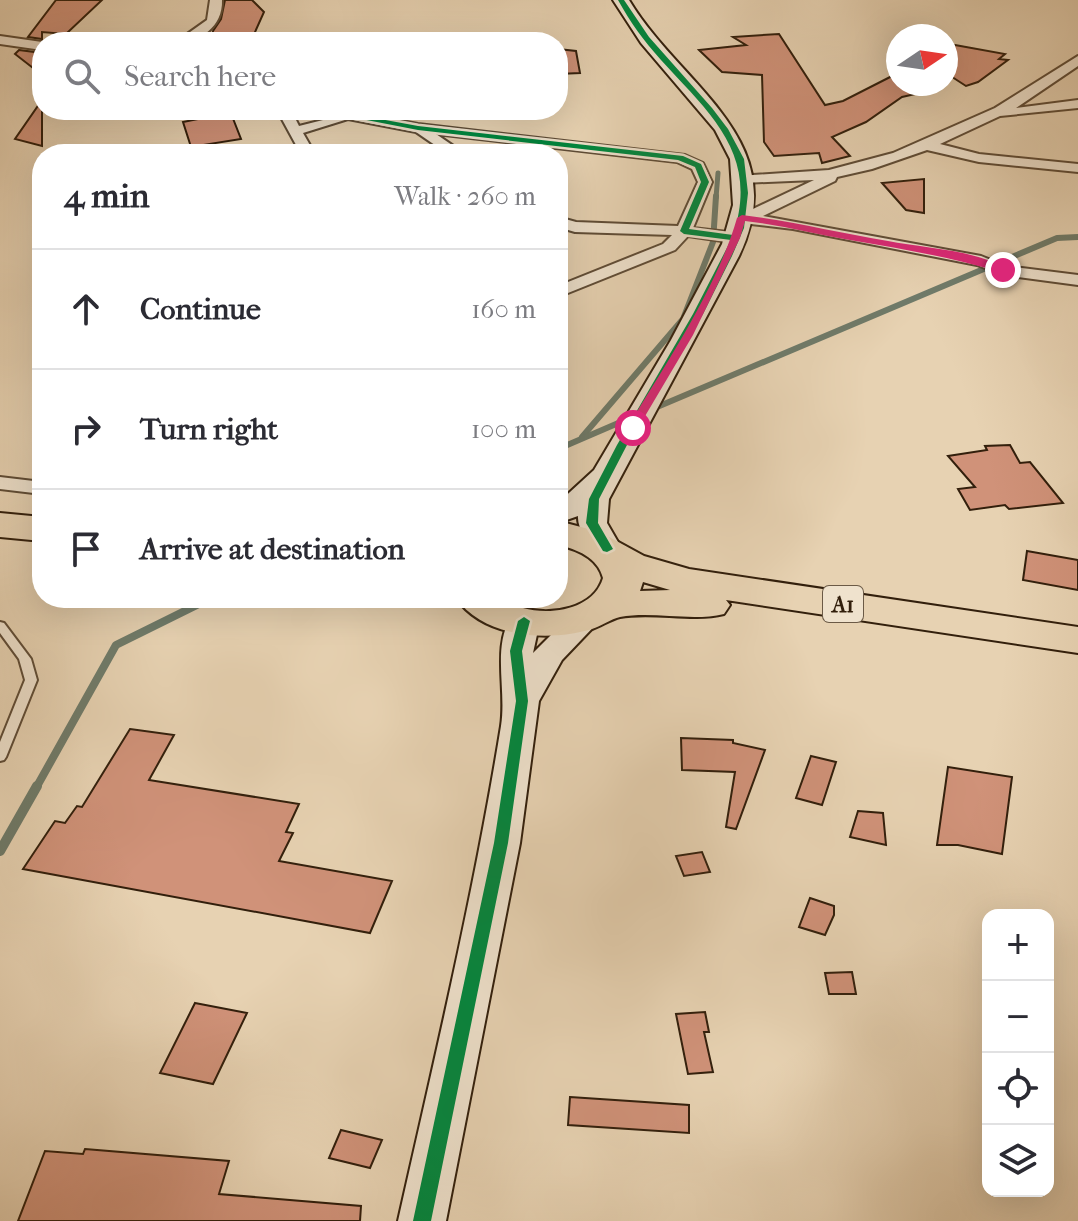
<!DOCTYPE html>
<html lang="en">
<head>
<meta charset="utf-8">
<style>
  :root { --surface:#fff; --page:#f7f7f7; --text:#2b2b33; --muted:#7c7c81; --line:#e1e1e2 }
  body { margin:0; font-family:"IM FELL French Canon",serif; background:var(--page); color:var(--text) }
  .controls { position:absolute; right:24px; bottom:24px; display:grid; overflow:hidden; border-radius:16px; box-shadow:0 8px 32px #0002 }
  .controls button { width:72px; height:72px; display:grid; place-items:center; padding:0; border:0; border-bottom:2px solid var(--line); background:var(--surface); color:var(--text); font:40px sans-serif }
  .compass { position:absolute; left:886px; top:24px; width:72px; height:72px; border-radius:50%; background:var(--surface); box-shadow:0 8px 32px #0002; rotate:77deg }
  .stop { position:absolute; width:24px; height:24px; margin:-18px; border:6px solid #db2777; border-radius:50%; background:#fff }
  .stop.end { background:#db2777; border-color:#fff; box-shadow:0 2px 8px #0008 }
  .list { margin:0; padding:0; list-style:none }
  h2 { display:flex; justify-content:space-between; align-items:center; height:104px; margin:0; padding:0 32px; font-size:34px }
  h2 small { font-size:26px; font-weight:400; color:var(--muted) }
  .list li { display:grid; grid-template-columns:52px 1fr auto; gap:24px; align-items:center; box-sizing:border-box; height:120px; padding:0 32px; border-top:2px solid var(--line) }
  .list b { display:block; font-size:30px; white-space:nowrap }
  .list em { font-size:26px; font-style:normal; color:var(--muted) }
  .icon { flex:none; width:44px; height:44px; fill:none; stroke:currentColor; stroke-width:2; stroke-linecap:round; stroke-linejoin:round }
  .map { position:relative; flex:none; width:1078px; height:1221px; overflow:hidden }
  .search { position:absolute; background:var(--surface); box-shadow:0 8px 32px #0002; left:32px; top:32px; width:536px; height:88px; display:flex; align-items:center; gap:20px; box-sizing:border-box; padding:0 28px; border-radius:32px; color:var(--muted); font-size:30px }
  .panel { position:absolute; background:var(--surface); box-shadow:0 8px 32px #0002; left:32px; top:144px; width:536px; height:464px; border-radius:32px }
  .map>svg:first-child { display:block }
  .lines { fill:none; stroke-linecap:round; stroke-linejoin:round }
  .stream-far3 { stroke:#6f7b6a; stroke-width:5 }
  .stream-far2 { stroke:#6f7b6a; stroke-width:6 }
  .stream-far1 { stroke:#6f7b6a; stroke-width:8 }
  .stream { stroke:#6f7b6a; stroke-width:10 }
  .building { fill:#d09279; stroke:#321f0c; stroke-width:2 }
  .lane-casing { stroke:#5f4c36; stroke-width:4 }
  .street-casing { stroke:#5f4c36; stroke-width:4 }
  .secondary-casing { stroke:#321f0c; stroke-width:4 }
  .highway-casing { stroke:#321f0c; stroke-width:4 }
  .lane { fill:#efe2cd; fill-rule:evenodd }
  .street { fill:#efe2cd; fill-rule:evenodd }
  .secondary { fill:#efe2cd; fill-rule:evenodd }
  .highway { fill:#e7d2b2; fill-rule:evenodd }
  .cycleway-casing { stroke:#efe2cd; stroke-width:5 }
  .cycleway { fill:#00873e; fill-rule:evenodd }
  .route { fill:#db2777 }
  .labels { text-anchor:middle; stroke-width:6; stroke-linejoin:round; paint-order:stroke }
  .shield { fill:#efe2cd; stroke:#6b5a46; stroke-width:2 }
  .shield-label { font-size:22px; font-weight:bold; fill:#321f0c }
</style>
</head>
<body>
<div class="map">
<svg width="1078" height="1221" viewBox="0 0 1078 1221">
  <rect width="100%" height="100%" fill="#e7d2b2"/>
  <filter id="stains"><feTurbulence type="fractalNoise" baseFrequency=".0025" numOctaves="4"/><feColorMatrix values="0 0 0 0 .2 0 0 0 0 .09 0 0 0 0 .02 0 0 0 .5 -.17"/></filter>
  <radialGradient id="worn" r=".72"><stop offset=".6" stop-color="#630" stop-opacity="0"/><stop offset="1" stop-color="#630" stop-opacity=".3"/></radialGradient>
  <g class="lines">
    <path class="stream-far3" d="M716,198L718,173"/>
    <g class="stream-far2">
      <path d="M650,410L1057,238L1078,237"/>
      <path d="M582,437L683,319L713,242L716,196"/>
      <path d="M558,449L630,418"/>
    </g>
    <path class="stream-far1" d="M36,788L116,645L211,598"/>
    <path class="stream" d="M0,851L37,786"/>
  </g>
  <g class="building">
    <path d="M56,0H102L66,34L42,32V39L28,37Z"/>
    <path d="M225,0H252L264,12L251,41L212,40L213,31L221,19Z"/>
    <path d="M779,34L825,105L843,101L898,73V84H922L929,91L902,97L866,122L832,137L850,156L822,163L819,153L774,156L764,142L762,75L722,72L699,50L746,45L733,37Z"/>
    <path d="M955,45L1005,54L999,59L1008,60L978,82L966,86L946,73V53Z"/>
    <path d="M558,49L576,51L580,73L558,74Z"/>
    <path d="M19,50L42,53V75L15,54Z"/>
    <path d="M42,100V146L15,139Z"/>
    <path d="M223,113L225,117L232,116L241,139L191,147L183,122L203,118L202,115Z"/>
    <path d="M924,179V213L906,210L882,183Z"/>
    <path d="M1010,445L1020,463L1030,462L1063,503L1009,509L1005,505L970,510L958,489L975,487L948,456L987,450L985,446Z"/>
    <path d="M1027,551L1078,560V590L1023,580Z"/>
    <path d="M130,729L174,735L149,780L299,804L286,832L293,833L279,861L392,881L370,933L23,869L55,821L65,823L77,806L82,807Z"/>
    <path d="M681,738L733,740V743L765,750L736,829L726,827L735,772L682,770Z"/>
    <path d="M811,756L836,762L822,805L796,798Z"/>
    <path d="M948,767L1012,777L1002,854L958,845H937Z"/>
    <path d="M858,811L883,813L886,845L850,837Z"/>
    <path d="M702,852L710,872L684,876L676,856Z"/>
    <path d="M810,898L834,906V915L825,935L799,927Z"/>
    <path d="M852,972L856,994H829L825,973Z"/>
    <path d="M195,1003L247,1013L213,1084L160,1073Z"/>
    <path d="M705,1012L709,1032H704L713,1072L688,1074L676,1014Z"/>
    <path d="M570,1097L689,1105V1133L568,1125Z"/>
    <path d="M341,1130L382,1140L370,1168L329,1158Z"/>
    <path d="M85,1149L229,1161L219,1194L361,1206L360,1221H18L45,1151L83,1154Z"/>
  </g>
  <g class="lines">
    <g class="lane-casing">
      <path id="lane" d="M0,622L4,623L31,659L37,680L6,757L4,760L0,761V742L25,680L19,659L0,633Z"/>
    </g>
    <g class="street-casing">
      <g id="street">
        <path d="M210,0H222C223,27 200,42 176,42L207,20Z"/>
        <path d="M0,36L42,42V50L0,44Z"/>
        <path d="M1078,56V66L1016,108L1078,100V108L1000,116L940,144L979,154L1078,164V172L979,162L927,150L872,169L837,177L835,181L763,216L981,256L1006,266L1078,275V285L1003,275L977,265L793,229L742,223L734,218L814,180L743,183L738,182V176L829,170L893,153L995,108Z"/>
        <path d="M277,110H291L299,126L335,117L312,110H341L418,124L685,155L703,163L712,182L693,228L736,233L744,238L736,243L688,236L675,250L558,297V286L663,244L672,235L575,232L558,227V217L576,222L678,226L698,182L692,169L677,162L436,134L465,154H448L416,132L348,119L303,133L315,154H301Z"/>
        <path d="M0,477L42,482V494L0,489Z"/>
      </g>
    </g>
    <g class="secondary-casing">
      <g id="secondary">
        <path d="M613,0H629C681,87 795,139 739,256L609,499L607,523L622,549L618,555L607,558L596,555C589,544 577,529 578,516L558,523V503L594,470L671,340L722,244L733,205L730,159L715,130L641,43Z"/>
        <path d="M588,606L599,609L604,616L562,660L539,701L520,843L446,1221H398C435,1057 474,893 501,726C507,689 491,645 513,614L524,611L535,614L540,621L533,653L577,609Z"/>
      </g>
    </g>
    <g class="highway-casing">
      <g id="highway">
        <path d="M0,513L42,517V541L0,537Z"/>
        <path d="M558,521L600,532L644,556L689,569L1078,627V653L726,600L730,605L724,614C691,622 654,611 620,617C611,619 601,626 592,629C549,642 484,638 456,598C470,598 486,596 500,598C508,599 515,605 523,608C551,616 594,609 603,578C598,558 577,549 558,545ZM643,582L670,590H671L640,591Z"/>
      </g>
    </g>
    <use href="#lane" class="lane"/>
    <use href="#street" class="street"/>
    <use href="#secondary" class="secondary"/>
    <use href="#highway" class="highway"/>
    <g class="cycleway-casing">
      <g id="cycleway">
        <path d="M618,0H624L649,37L712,108L728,129L744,159L748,193L744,228L732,256L703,314L627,445L599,499L598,523L613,549L607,552L603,551L586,523L589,499L617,445L693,314L731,240L684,234L680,231L701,182L695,167L678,160L418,130L315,110H331L418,126L683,156L701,164L709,182L689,229L733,235C760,154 710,114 661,60C644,41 630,22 618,0Z"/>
        <path d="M524,617L530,621L522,651L528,701L508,843L431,1221H413L494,843L516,701L510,651L518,621Z"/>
      </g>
    </g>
    <use href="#cycleway" class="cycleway"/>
  </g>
  <path class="route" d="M742,215C791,221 839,233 888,241C922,248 980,250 1007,270L1003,273C953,257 901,249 850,240C815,234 781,225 745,221L740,238L693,335L638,428L629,431L627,428C665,365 717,288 737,218Z"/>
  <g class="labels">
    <rect class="shield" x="823" y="586" width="40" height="36" rx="6"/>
    <g class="shield-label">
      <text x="843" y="612">A1</text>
    </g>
  </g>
  <rect width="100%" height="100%" filter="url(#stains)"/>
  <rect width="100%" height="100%" fill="url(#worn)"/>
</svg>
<div class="controls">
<button>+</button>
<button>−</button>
<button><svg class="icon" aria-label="locate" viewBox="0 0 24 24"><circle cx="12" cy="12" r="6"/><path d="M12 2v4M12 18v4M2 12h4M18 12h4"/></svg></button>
<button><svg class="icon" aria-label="layers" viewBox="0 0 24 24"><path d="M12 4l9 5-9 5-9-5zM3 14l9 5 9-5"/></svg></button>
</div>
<svg class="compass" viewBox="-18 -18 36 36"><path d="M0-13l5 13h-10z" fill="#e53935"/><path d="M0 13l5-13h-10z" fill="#7c7c81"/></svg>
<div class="stop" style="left:633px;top:428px"></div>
<div class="stop end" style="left:1003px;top:270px"></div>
<div class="search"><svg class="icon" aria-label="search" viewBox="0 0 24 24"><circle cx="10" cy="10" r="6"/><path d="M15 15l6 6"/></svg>Search here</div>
<section class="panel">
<h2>4 min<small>Walk · 260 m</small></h2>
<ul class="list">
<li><svg class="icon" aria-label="ahead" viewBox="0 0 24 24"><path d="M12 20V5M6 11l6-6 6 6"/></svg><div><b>Continue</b></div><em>160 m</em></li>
<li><svg class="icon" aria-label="right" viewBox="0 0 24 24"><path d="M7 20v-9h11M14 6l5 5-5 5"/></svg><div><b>Turn right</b></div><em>100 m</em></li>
<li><svg class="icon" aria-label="arrive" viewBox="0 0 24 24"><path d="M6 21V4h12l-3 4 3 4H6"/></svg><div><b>Arrive at destination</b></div></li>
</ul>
</section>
</div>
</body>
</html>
